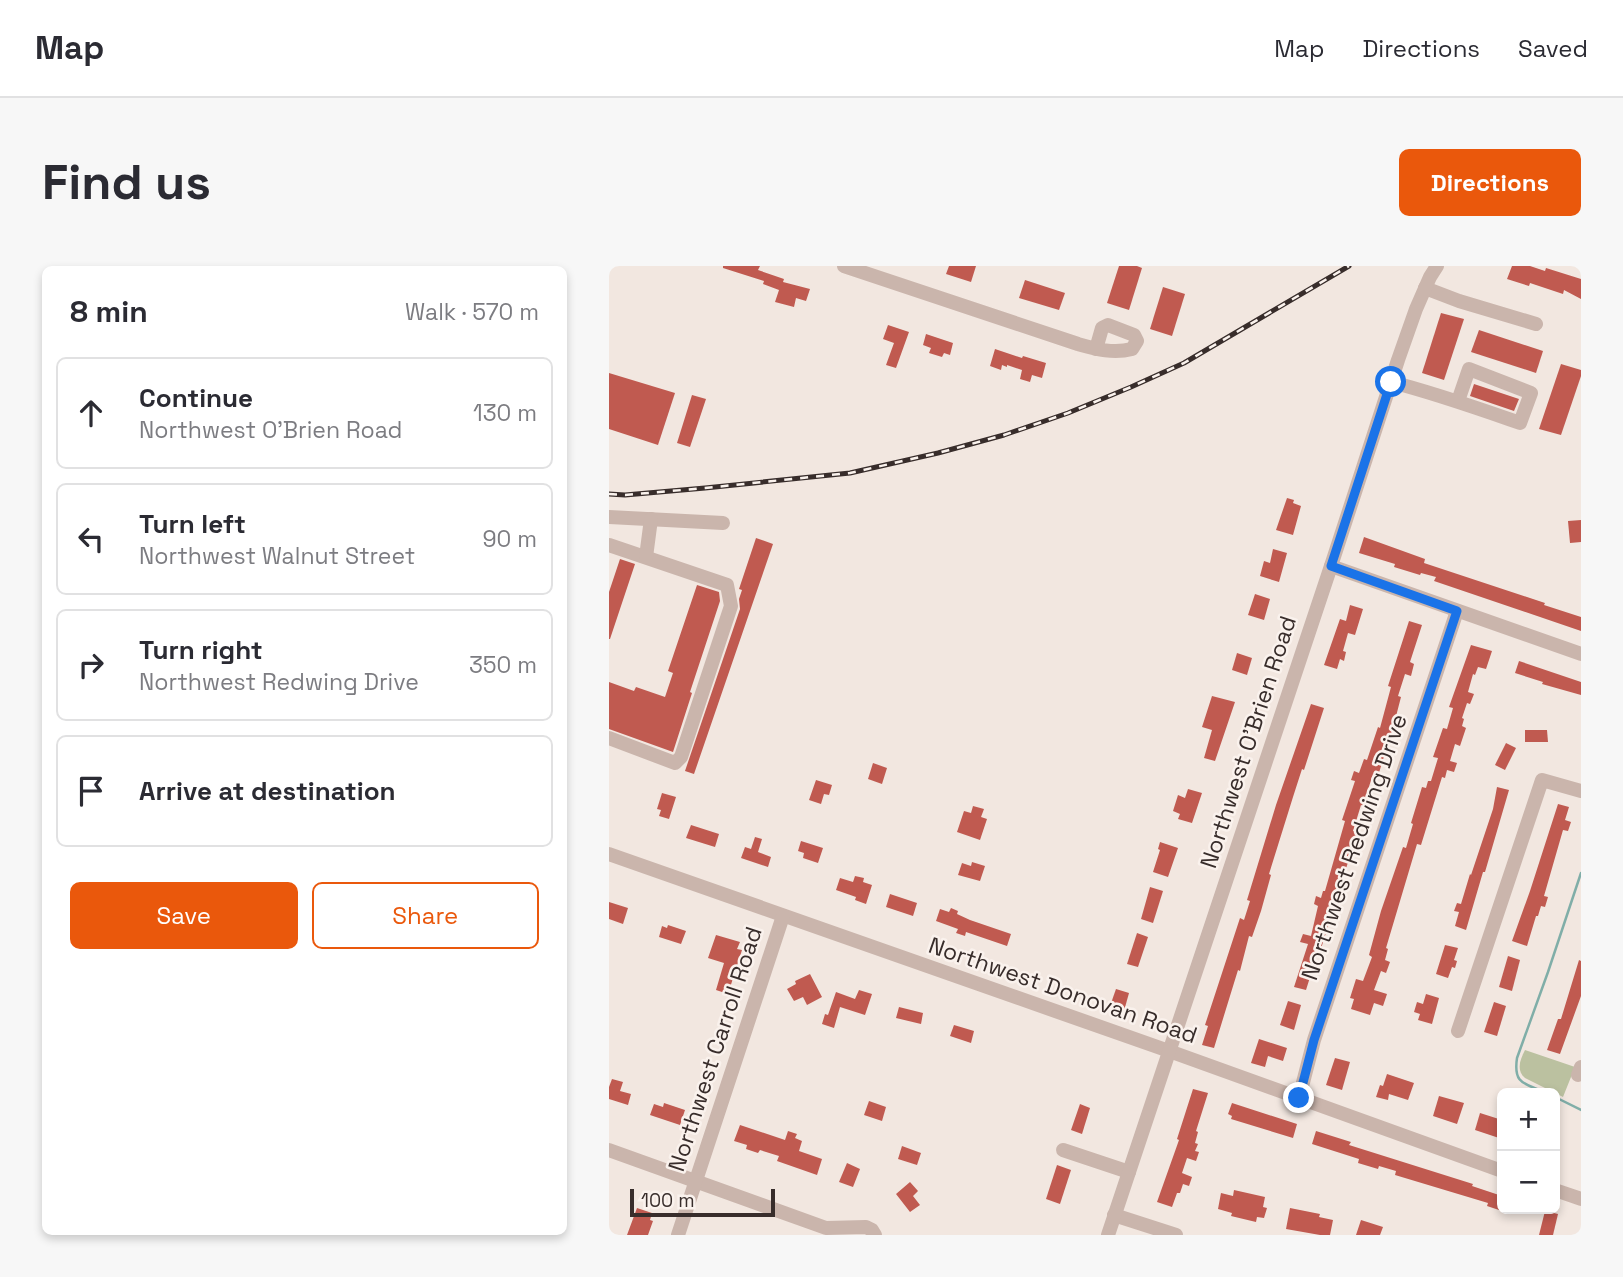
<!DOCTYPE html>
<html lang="en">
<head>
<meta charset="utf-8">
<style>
  :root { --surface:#fff; --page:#f7f7f7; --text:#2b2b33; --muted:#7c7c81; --line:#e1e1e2; --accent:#ea580c }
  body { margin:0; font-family:"Space Grotesk",sans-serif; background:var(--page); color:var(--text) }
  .controls { position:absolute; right:21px; bottom:21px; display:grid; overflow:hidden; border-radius:10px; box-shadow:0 4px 10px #0003 }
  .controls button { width:63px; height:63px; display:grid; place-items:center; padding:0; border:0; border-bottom:2px solid var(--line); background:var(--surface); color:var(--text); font:35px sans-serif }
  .scale { position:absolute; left:21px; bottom:18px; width:145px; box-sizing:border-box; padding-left:7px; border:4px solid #382d2b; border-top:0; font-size:19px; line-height:24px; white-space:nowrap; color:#382d2b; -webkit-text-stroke:5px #faf2ed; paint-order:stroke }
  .stop { position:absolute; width:21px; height:21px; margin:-16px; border:5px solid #1a73e8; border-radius:50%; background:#fff }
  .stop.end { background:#1a73e8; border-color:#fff; box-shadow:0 2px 7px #0008 }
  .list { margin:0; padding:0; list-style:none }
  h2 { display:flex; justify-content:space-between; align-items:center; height:91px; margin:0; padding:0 28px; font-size:30px }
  h2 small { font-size:23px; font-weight:400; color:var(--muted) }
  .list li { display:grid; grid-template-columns:46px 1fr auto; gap:21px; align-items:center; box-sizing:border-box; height:112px; margin:0 14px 14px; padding:0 14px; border:2px solid var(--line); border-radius:10px }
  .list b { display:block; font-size:26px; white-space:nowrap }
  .list p { margin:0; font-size:23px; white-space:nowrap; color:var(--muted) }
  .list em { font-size:23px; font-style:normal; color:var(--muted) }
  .actions { display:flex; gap:14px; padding:21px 28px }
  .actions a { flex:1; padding:16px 0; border:2px solid var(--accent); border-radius:10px; text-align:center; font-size:24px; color:var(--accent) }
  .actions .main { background:var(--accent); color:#fff }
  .icon { flex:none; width:38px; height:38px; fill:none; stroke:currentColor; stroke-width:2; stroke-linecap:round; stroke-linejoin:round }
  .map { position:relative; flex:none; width:972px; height:969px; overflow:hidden; border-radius:10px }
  header { display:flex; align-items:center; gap:42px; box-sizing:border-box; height:98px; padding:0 35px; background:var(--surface); border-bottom:2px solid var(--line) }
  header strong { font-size:33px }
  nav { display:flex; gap:38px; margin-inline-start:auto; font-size:24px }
  .intro { display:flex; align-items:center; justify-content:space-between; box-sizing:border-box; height:168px; padding:0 42px }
  h1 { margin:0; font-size:49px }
  .button { padding:18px 32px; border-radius:10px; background:var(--accent); color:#fff; font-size:24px; font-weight:700 }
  main { display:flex; gap:42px; padding:0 42px }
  aside { flex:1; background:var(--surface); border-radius:10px; box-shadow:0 4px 10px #0003 }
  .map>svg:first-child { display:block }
  .green { fill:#bbc1a0 }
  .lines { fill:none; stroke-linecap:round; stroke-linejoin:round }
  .stream { stroke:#80aea8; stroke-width:2.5 }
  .building { fill:#c05a50 }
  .minor { stroke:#cab5ac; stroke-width:14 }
  .rail-casing { stroke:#382d2b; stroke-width:5 }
  .rail { stroke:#faf2ed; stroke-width:2.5; stroke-dasharray:8; stroke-linecap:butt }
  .route { stroke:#1a73e8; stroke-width:9 }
  .labels { text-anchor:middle; stroke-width:5; stroke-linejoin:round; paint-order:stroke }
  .street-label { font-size:23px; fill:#382d2b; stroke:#faf2ed }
</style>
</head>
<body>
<header>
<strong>Map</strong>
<nav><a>Map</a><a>Directions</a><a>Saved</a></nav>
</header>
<div class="intro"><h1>Find us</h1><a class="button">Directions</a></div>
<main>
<aside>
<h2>8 min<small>Walk · 570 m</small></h2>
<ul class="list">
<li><svg class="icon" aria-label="ahead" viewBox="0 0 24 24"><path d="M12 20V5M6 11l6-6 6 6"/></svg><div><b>Continue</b><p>Northwest O'Brien Road</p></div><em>130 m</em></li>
<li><svg class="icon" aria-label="left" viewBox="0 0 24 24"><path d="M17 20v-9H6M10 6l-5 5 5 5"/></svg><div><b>Turn left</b><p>Northwest Walnut Street</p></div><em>90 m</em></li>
<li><svg class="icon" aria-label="right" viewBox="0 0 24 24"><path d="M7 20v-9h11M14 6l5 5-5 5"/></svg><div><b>Turn right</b><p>Northwest Redwing Drive</p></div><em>350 m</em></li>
<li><svg class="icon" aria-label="arrive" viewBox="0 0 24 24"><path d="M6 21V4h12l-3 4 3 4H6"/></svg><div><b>Arrive at destination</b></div></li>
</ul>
<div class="actions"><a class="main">Save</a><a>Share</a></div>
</aside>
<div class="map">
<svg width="972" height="969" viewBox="0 0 972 969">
  <rect width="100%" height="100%" fill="#f2e7e0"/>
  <path class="green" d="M916,784L966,801L954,831L916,812C907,804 911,794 916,784Z"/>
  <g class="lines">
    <g class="stream">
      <path d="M937,827C916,817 904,819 908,792L939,706L972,607"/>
      <path d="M946,831L972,844"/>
    </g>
  </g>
  <g class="building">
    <path d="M114,0H151L149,4L175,13L174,16L201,23L197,35L187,32L185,41L166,36L170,24L154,18L155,15L114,2Z"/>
    <path d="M340,0H367L362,16L337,8Z"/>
    <path d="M510,0H528L533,2L520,44L498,37Z"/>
    <path d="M903,0H921L936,5L937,2L972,13V33L955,24L954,28L921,17L920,20L898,13Z"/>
    <path d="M416,14L456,27L450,44L410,32Z"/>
    <path d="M554,21L576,28L563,70L541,63Z"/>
    <path d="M832,47L855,53L835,114L813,107Z"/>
    <path d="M279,59L300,66L287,102L277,99L285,77L274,73Z"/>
    <path d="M870,64L934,85L927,107L862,86Z"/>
    <path d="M317,68L344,77L341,89L335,87L333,91L320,87L322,82L314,79Z"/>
    <path d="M386,83L413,92L414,90L437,97L433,112L423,109L421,116L411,113L413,104L398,99V101L393,99L392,104L381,100Z"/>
    <path d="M952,98L972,104V110L952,169L930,163Z"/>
    <path d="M0,107L66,127L49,179L0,163Z"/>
    <path d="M865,118L910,133L905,145L861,130Z"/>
    <path d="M83,129L97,133L81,181L68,177Z"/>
    <path d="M678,232L685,234L684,237L692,240L684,269L667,264Z"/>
    <path d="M972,254V276L961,277L959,255Z"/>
    <path d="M755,271L816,293L815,297L936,337L935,339L972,351V365L825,315L827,311L812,307L811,309L785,301L786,298L750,287Z"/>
    <path d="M147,272L164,278L85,508L76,505L131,343L130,333L133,324L130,323Z"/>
    <path d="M664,283L678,287L670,316L651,310L655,295L661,297Z"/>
    <path d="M11,293L26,298L1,373H0V326Z"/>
    <path d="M88,319L110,326L111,335L81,426L83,427L64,486L0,463V416L25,425L27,421L56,431L64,407L59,405Z"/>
    <path d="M646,328L661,333L655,354L639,349Z"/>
    <path d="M741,339L754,343L746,369L739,367L734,385L737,386L735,395L731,393L728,403L715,399L731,353L737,355Z"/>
    <path d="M800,355L813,359L801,396L805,398L802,410L796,408L789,430L792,431L785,458L769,510L764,508L757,530L761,531L758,541L752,539L744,565L749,566L741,593H740L710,689H708L697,724L685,721L699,678L691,676L694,668L702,670L709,640L705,638L707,630L712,632L714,625H716L736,555L733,554L746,515L742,514L745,505L750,507L755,493L758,494L769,461L771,462L782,421L779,420Z"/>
    <path d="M862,379L883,385L877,403L869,401L866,409L864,408L859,426L865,428L861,438L858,437L853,452L855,453L853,460L857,462L851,480L846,478L841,495L848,497L845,506L838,504L836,512L833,511L812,579L808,578L777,682L779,683L776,694L781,696L777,707L772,705L765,724L778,728L774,740L765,737L761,749L742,743L745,733L741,732L747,713L754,715L763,691L760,689L772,645L794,581L797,582L804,558L802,557L813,521L817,522L819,515H822L829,492L824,491L834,462L838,463L844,442L840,441Z"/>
    <path d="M628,387L643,392L638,409L623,404Z"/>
    <path d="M910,395L972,416V429L933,418L934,416L906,407Z"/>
    <path d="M603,430L626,436L606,495L595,492L603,464L593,461Z"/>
    <path d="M702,438L715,442L695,504L693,503L684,531L660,608L662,609L652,645L643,671L640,670L631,705L629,704L605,782L593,779L599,760L596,759L631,652L635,654L641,635L638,634L667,539Z"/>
    <path d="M916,464H938L939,476H916Z"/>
    <path d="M897,477L907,482L896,504L886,499Z"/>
    <path d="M264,497L278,502L273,518L259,513Z"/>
    <path d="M207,514L223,519L220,529L215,528L212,538L200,534Z"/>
    <path d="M888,521L900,524L876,606H874L857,664L846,660L850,646L845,645L848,637L852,638L861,608L862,609L884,543Z"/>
    <path d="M579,523L593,527L583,557L569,553L571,548L564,545L569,529L576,532Z"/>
    <path d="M53,527L67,531L60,553L50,550L52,544L48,543Z"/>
    <path d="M949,538L960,541L956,554L962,556L959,565L954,564L935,630L939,631L936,641L932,640L929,650H927L918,680L903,675L921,625Z"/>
    <path d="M364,540L375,543L372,551L378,553L371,574L348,566L355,545L362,547Z"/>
    <path d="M82,559L110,568L106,581L77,572Z"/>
    <path d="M146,571L153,573L149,586L162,591L159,601L132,592L136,581L142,583Z"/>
    <path d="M192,575L214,582L209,597L194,592L195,587L189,585Z"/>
    <path d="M551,576L569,582L559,611L544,606L551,584L549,583Z"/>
    <path d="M363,596L376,600L371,615L349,609L353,597L362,600Z"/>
    <path d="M246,610L255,612L254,616L263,619L257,638L246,634L247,631L227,624L231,612L244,616Z"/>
    <path d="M541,621L554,625L544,657L532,653Z"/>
    <path d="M281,628L308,637L304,650L277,641Z"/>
    <path d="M0,636L19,642L14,658L0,653Z"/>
    <path d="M342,642L349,645L348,648L361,654L402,668L398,680L357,666L356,670L347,667L349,663L327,655L331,643L340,646Z"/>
    <path d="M59,659L77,665L72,678L50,671L53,660L58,662Z"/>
    <path d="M528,667L539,671L529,701L518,698Z"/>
    <path d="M107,669L131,676L128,683L133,684L119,728L107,724L115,697L99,692Z"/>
    <path d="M836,679L849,682L845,694L848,695L846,702L843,701L839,712L827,708Z"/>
    <path d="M899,690L911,694L903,725L890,721Z"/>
    <path d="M970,694L972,695V730L951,788L938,784L949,753H952Z"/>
    <path d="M201,708L213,731L198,739L194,731L185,735L178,723L187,718L186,715Z"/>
    <path d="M507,723L520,727L515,745L501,740Z"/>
    <path d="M250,724L263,728L256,749L231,741L225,762L213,758L216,748L219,749L227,726L246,733Z"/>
    <path d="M817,728L830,732L823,758L809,754L811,748L805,746L808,736L814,738Z"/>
    <path d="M679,735L692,739L685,764L671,759Z"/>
    <path d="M885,736L897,740L888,770L875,766Z"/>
    <path d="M290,741L314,747L312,758L287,752Z"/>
    <path d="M345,759L365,765L362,777L341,770Z"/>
    <path d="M650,773L678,782L674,795L659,790L656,801L642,797Z"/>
    <path d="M726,792L741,796L733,824L717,819Z"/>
    <path d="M778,808L805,817L799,834L780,828L779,834L767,831L771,819L774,820Z"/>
    <path d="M3,813L14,816L11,825L22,828L19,839L0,833V821Z"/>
    <path d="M584,823L599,827L587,865L589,866L586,877L589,878L586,885L590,886L587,895L578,892L573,907L583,911L580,920L574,918L571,927H568L563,941L548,936L570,874L568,873Z"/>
    <path d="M830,830L855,837L848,858L824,850Z"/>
    <path d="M260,835L277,841L273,855L255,849Z"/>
    <path d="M55,837L76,844L71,859L41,849L45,838L54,841Z"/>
    <path d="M623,837L688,858L684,872L622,853L623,850L619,848Z"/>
    <path d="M471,838L481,842L473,868L462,864Z"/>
    <path d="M871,847L893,854V873L866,864Z"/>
    <path d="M131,859L176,874L179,865L188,868L186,872L193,875L190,885L213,893L208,909L168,895L170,890L151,884L149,887L137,883L138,879L125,875Z"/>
    <path d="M707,865L742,876L740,879L864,918L863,920L893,930V945L878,940L879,937L786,909L787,905L770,900L769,903L749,897L750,893L703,878Z"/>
    <path d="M293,880L312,887L308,899L289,893Z"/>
    <path d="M238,897L251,903L244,921L230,916Z"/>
    <path d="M448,899L462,904L451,938L437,933Z"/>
    <path d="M301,916L309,925L304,930L311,939L301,946L287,928Z"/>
    <path d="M625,924L656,931L654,941L658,942L655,952L648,951L647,956L622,950L623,947L609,943L612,927L624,930Z"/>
    <path d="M28,942L43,947L41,954L44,955L39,969H18Z"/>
    <path d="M681,942L711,948L710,951L724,954L721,969H711L677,963Z"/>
    <path d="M936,945L949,948L944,969H930Z"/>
    <path d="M752,954L774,961L771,969H747Z"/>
  </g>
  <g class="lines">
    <g class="minor">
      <path d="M235,0L469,78C487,83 504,88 523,83L528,75L525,69L499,59L493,62L487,83"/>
      <path d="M816,22L850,35L927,58"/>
      <path d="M782,116C826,127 868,142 911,157L922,127L860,103L849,135"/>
      <path d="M0,251L114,257"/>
      <path d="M0,279L118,319L122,340L72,491L66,497L0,472"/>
      <path d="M37,291L42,253"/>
      <path d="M722,300L972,388"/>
      <path d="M0,588L560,785L893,905"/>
      <path d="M849,765L933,514L972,525"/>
      <path d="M969,809L972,801"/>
      <path d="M690,832L705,774L848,345"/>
      <path d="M0,884L217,962L257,961L263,964L266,969"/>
      <path d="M454,884L520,906"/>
      <path d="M946,924L972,933"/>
      <path d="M505,949L567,969"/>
      <path d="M69,969L174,650"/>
      <path d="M499,969L722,300L789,94L807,43L821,11L828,0"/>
    </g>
    <g class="rail-casing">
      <path id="rail" d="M0,228L16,229L96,222L241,207L329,187L395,169L459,147L522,121L575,97L740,0"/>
    </g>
    <use href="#rail" class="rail"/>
  </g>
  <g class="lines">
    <path class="route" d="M690,832L705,774L848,345L722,300L782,116"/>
  </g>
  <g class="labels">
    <g class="street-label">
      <text transform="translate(639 476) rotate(-72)" y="8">Northwest O'Brien Road</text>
      <text transform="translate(745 581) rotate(-71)" y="8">Northwest Redwing Drive</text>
      <text transform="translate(454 724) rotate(19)" y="8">Northwest Donovan Road</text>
      <text transform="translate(106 783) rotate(-72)" y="8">Northwest Carroll Road</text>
    </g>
  </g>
</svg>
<div class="controls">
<button>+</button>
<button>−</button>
</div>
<div class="scale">100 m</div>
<div class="stop" style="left:782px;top:116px"></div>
<div class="stop end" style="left:690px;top:832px"></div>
</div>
</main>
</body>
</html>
